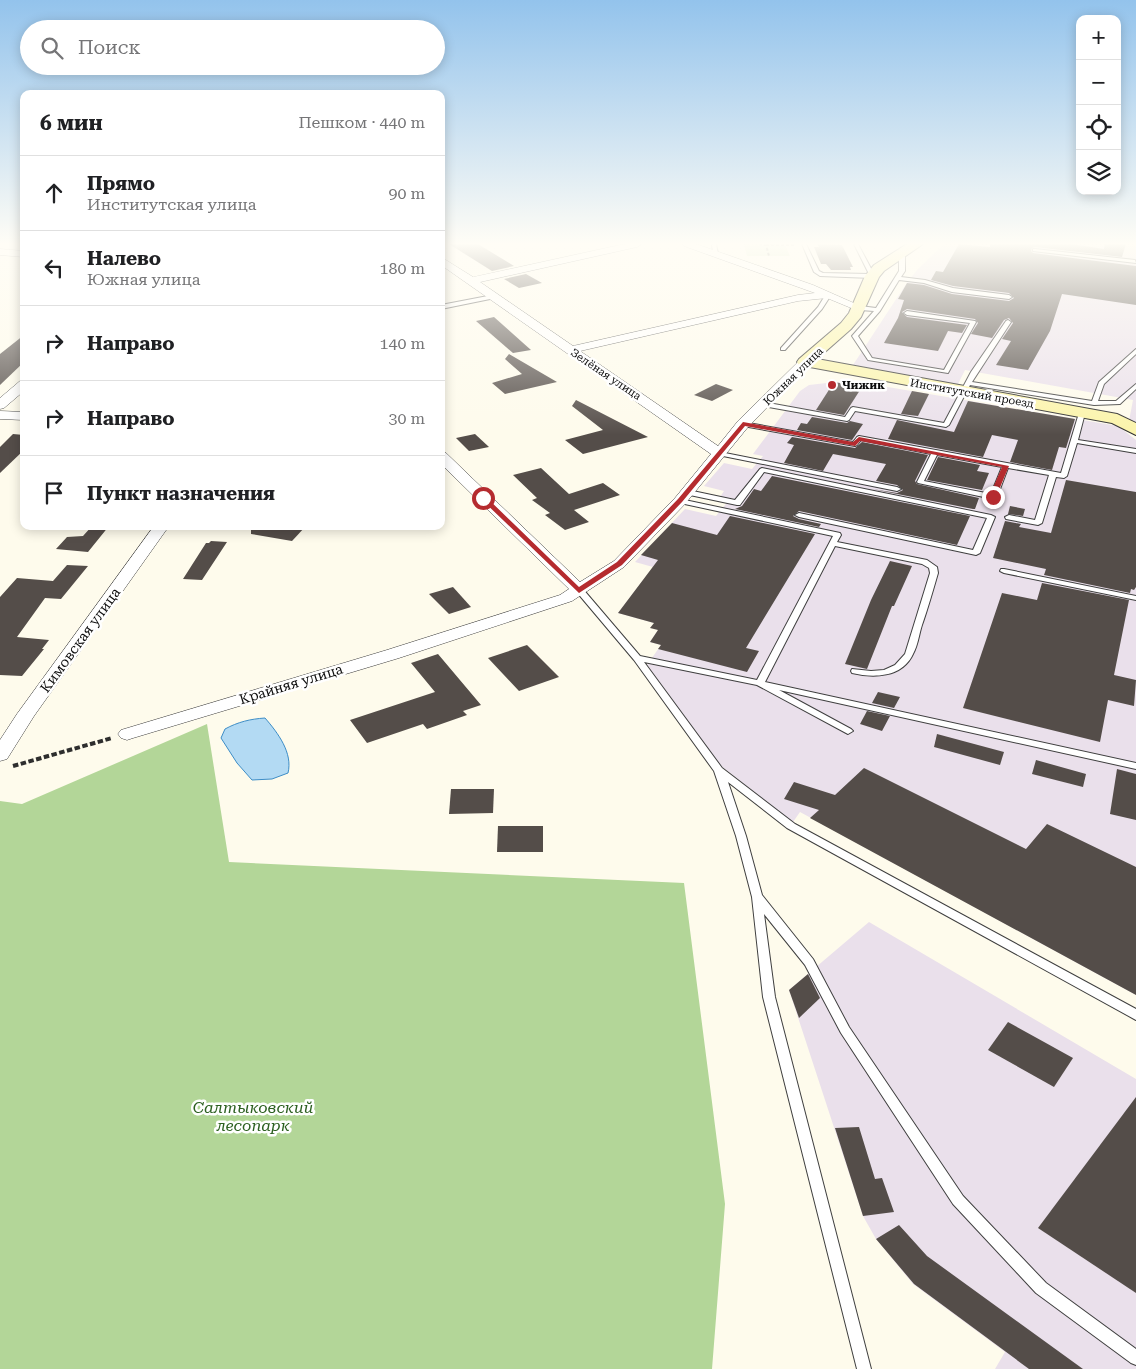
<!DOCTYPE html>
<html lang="ru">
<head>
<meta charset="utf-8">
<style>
  :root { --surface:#fff; --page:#f6f6f6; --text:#202124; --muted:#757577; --line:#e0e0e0 }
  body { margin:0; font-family:"Roboto Serif",serif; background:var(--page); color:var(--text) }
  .controls { position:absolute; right:15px; top:15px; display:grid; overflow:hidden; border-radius:10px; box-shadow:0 2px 12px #0003 }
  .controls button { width:45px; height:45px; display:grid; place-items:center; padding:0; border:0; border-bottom:1px solid var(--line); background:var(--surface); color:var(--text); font:25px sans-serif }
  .stop { position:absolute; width:15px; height:15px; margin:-11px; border:4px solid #b52b2f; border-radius:50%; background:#fff }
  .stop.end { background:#b52b2f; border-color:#fff; box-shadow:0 1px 5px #0008 }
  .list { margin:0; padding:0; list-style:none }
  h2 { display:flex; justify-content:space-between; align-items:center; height:65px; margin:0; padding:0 20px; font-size:21px }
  h2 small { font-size:16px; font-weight:400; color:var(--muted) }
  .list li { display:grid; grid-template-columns:32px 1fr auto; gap:15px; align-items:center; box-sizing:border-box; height:75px; padding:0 20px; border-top:1px solid var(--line) }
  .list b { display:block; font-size:19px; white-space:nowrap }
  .list p { margin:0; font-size:16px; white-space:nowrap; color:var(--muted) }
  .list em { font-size:16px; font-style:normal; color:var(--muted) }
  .icon { flex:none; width:28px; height:28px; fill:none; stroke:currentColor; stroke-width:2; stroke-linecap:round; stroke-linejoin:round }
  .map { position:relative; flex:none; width:1136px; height:1369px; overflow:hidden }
  .search { position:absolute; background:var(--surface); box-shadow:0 2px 12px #0003; left:20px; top:20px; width:425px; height:55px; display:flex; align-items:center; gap:12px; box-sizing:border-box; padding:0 18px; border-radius:28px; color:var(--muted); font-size:19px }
  .panel { position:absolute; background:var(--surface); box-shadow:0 2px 12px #0003; left:20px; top:90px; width:425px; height:440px; border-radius:10px }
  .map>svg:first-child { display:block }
  .industrial { fill:#eae0eb }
  .green { fill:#cfe6b8 }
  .forest { fill:#b3d698 }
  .water { fill:#b3daf3; stroke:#3d8dc7 }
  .building { fill:#544d49 }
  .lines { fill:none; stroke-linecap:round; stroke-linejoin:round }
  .lane-casing { stroke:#3f3f3f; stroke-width:2 }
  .street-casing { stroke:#3f3f3f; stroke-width:1 }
  .secondary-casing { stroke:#2e2e2e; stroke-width:2 }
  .path-far1 { stroke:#2e2e2e; stroke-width:2; stroke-dasharray:3 2; stroke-linecap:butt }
  .path { stroke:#2e2e2e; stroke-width:4; stroke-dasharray:5.5 2.5; stroke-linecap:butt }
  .lane { fill:#fff; fill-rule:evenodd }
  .street { fill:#fff; fill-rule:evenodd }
  .secondary { fill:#fbf4aa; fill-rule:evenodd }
  .route { fill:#b52b2f }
  .poi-dot { fill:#b52b2f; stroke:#fff; stroke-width:2 }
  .labels { text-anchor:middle; stroke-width:5; stroke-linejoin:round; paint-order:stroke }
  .far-street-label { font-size:11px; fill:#0c0c0c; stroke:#fff }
  .far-poi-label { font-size:11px; font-weight:bold; fill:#0c0c0c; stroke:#fff; text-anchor:start }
  .street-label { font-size:14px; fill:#0c0c0c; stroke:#fff }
  .near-park-label { font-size:16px; font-style:italic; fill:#2c6020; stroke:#fff }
</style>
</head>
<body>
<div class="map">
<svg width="1136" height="1369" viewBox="0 0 1136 1369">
  <rect width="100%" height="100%" fill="#fefbec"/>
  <g class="industrial">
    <path d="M944,244H1136V425L1129,421L1133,400L965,370L958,384L853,365L908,281L918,269Z"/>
    <path d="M835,382L864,383L1118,426L1136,440V995L800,812L793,822L721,766L647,665L661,645L650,642L658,630L654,623L618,613L653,567L635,562L685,509L716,516L730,499L720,497L724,491L704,486L724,463L752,469L763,456L753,454L800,391L809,385Z"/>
    <path d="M869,922L1136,1079V1369H995L1005,1352L913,1284L876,1239L863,1216L789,990Z"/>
  </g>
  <path class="green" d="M744,244L785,245L790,256H747Z"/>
  <path class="forest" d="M207,724L229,862L684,883L725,1204L712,1369H0V801L22,804Z"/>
  <path class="water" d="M265,718C278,733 293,753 288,773L272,779L252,780L237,763L221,738L225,729C238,722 250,719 265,718Z"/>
  <g class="building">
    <path d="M449,244H478L514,266L492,271Z"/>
    <path d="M817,244L842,245L853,267H850L851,270H831L826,264H821L814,247H819Z"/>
    <path d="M959,244L990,247V244H1072L1104,249L1105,244H1126L1122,257L1035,247L1032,248L1031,251L1033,253L1136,266V305L1062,294L1050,331L1028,370L996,365L1011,341L1002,339L1013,323L1009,318L1004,320L992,338L971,334L978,323L975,319L907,309L902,312L907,317L967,325L962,333L948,331L938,351L884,343L898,318L904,300L898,299L907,283L924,285L952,294L1009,301L1014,298L1009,293L953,286L931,280L936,271L943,272Z"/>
    <path d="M526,274L542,283L519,288L504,279Z"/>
    <path d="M494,317L531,350L513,353L476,321Z"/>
    <path d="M24,335V362L0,385V354Z"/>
    <path d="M509,354L557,382L505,394L492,383L522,374L505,359Z"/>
    <path d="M834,382L862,387L844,415L816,410Z"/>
    <path d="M716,384L733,390L712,401L694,395Z"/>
    <path d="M912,391L929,394L918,416L901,414Z"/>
    <path d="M576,400L648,437L583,454L565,440L603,430L572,406Z"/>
    <path d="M968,401L1075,419L1066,448L1059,447L1052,470L1010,462L1018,440L992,435L983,457L888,439L897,420L954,432Z"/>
    <path d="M812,417L847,423L850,421L863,424L852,440L797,430L801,423L807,424Z"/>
    <path d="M13,434L24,435V450L0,473V447Z"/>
    <path d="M475,434L489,447L469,451L456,438Z"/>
    <path d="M792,437L855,448L862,442L928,455L915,481L917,484L979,498L975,509H973L872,489L897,493L903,490L897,485L876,481L886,464L833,454L823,471L784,463L794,445L787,443Z"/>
    <path d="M938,457L980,465L977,471L989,473L982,490L927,480Z"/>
    <path d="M541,468L569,494L603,483L620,495L574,510L589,522L565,530L545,515L550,513L532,500L537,498L513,475Z"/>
    <path d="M772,476L970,516L957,545L799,511L793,516L799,519L821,524L819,527L735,509L742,506L754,489L761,491Z"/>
    <path d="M1066,480L1136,492V587L1134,590L1131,589L1130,593L1044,575L1046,569L993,558L1005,521L1021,524L1019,527L1051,533Z"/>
    <path d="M1010,506L1025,509L1023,516L1008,514Z"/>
    <path d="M730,516L815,534L746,648L759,651L747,672L658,649L661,645L650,642L658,630L650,628L654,623L618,613L658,560L641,555L672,523L717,535Z"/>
    <path d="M92,526H109L88,552L56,549L67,537L83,536Z"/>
    <path d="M251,526H306L292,541L251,534Z"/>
    <path d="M211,541L227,542L202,580L183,579L206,543H209Z"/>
    <path d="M890,561L912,566L894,606H892L867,669L845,664L871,600Z"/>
    <path d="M67,565L88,566L61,599L45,598L17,637L49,640L42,649H44L22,676L0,675V597L17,578L53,581Z"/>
    <path d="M1042,583L1129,600L1114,675L1136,680L1134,706L1108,700L1100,742L963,708L1002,593L1037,600Z"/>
    <path d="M453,587L471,607L449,614L429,594Z"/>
    <path d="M527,645L559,677L519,691L488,658Z"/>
    <path d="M438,654L481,705L463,711L467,715L427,729L423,724L367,743L350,720L435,692L411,663Z"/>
    <path d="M878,692L900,697L894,708L872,703Z"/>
    <path d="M867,711L890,716L882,731L860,724Z"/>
    <path d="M937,734L1004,752L1000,765L934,747Z"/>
    <path d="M1036,760L1086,774L1083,787L1032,774Z"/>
    <path d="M864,768L1026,849L1047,824L1136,867V995L810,818L819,810L784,799L794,782L835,795Z"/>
    <path d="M1117,769L1136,774V820L1110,814Z"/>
    <path d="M451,789H494L493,813L449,814Z"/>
    <path d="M498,826H543V852H497Z"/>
    <path d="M808,974L820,998L799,1018L789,990Z"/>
    <path d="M1008,1022L1073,1058L1054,1087L988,1050Z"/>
    <path d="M1136,1097V1293L1038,1228Z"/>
    <path d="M859,1127L875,1179L882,1178L894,1212L863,1216L835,1128Z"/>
    <path d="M899,1225L927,1256L1083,1369H1029L914,1284L876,1239Z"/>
  </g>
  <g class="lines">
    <g class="lane-casing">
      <g id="lane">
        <path d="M712,244H716L718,254L713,253Z"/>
        <path d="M802,244H806L819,271L823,273L869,274L854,244H858L875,276L872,278L820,276L814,272Z"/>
        <path d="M1035,249L1135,260L1136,263L1033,251V249Z"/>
        <path d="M902,251L905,253V271L901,277L925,280L953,288L1009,295L1012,297L1009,299L952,292L924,283L899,280L880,311L858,336L872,358L944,370L970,323L907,315L904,313L907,311L975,321L976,322L948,373L868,360L852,336L874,311L860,310L857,308L860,306L876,308L899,271V253Z"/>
        <path d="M826,294L831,295L822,309L785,350H781V348L818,307Z"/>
        <path d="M493,295L496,297L495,298L441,309V305Z"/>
        <path d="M1008,320L1011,322L972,382L1092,401L1099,382L1136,349V354L1104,384L1098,401H1116L1136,384V389L1120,404L1094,405L970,385L949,425L946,427L855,411L849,420L847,421L763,406L760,404L763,402L845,417L851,408L853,407L944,423L971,372L1006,321Z"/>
        <path d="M1082,411L1085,413L1078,440L1136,449V453L1077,443L1067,476L1064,478L1056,477L1042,523L1038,525L1006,519L1005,517L1009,515L1035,520L1049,475L1008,468L997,497L993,499L918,483L917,482L931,454L861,440L857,445L855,446L743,426L740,424L743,422L853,442L857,437L859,436L1061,473L1079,413ZM937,455L1002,467L991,494L924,481Z"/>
        <path d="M720,452L897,487L901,489L897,491L718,455V453Z"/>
        <path d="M762,468L991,515L995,517L980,553L976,555L799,517L795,515L799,513L973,550L987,518L764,472L740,505H737L685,494L684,492L688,490L735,500L760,469Z"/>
        <path d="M677,499H680L840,533L841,535L837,542L927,560L937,567L938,573C933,590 928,608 922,625C919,634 918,645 913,654C902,678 873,678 852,673L851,671L852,669L871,671L884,670L895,665L905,654L930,573L929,568L922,564L835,546L765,682L1136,763V769L779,690L851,729L853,731L848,734L757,685L644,662L722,768L795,824L1136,1009V1020L787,828L728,782L746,836L762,895L813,959L849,1027L963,1196L1046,1283L1136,1349V1365L1131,1363L1036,1293L953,1204L841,1033L805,965L764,914L775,997L871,1369H857L763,997L752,897L736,836L714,771L634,660L575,590L579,588H582L640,656L757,680L833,536L680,503L676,501Z"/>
        <path d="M1001,569H1004L1136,596V600L1004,573L1000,571Z"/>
      </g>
    </g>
    <g class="street-casing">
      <g id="street">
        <path d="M625,244H642L637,247L480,282L573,346L798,295L815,293L684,246L682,244H696L813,285L865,308L860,311L856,310L827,298L798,301L580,351L718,446L738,421L801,359L805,358L811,362L748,427L685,504L624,567L572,601L399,658L133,738L127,740L121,738L118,734L121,730L387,650L560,595L569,589L441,464V452L446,453L580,582L614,561L675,498L711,454L441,265V257L473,277Z"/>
        <path d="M0,249L24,251V257L0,255Z"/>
        <path d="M24,380V391L4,408L0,409V398L20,381Z"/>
        <path d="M0,411L24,412V420L0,419Z"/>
        <path d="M154,526H169L34,716L7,759L0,761V740L17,714Z"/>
      </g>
    </g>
    <g class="secondary-casing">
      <path id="secondary" d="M907,244H923L884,271L879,277L861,317L851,329L817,359L1117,414L1136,423V435L1112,423L799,365L797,362L799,359L841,323L849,313L865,276L874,265Z"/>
    </g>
    <g class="path-far1">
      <path d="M759,244L766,245L769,256"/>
      <path d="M766,245H795"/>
    </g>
    <path class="path" d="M13,766L112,738"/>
    <use href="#lane" class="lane"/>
    <use href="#street" class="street"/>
    <use href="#secondary" class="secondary"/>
  </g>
  <linearGradient id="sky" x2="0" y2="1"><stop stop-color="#93c3ec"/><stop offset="0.56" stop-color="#fffdf6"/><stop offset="1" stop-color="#fffdf6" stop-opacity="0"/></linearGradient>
  <rect width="1136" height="435" fill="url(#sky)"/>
  <path class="route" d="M743,422L853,442L859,437L1009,466L996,497L993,499L989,497L1002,467L860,441L855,446L745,426L682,502L622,565L579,593L480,498L485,496L579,587L617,562L678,499Z"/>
  <circle class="poi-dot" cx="832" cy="385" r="5"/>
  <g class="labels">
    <g class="far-street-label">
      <text transform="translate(606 374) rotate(34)" y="4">Зелёная улица</text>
      <text transform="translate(793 376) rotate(-44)" y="4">Южная улица</text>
      <text transform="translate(972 393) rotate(10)" y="4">Институтский проезд</text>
    </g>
    <g class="far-poi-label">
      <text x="842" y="389">Чижик</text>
    </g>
    <g class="street-label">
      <text transform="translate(80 640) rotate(-54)" y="5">Кимовская улица</text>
      <text transform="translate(291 684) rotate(-17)" y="5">Крайняя улица</text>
    </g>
    <g class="near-park-label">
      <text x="253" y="1113">Салтыковский<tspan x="253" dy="18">лесопарк</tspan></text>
    </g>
  </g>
</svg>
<div class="controls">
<button>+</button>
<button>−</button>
<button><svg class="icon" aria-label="locate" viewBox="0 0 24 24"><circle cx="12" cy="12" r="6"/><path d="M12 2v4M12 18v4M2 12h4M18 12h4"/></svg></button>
<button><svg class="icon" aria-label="layers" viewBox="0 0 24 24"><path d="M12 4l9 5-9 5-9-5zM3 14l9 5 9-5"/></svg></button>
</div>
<div class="stop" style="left:483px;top:498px"></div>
<div class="stop end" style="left:993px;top:497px"></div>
<div class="search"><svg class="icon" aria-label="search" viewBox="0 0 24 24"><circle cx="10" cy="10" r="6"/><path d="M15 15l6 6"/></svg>Поиск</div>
<section class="panel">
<h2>6 мин<small>Пешком · 440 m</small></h2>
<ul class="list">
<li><svg class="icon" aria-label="ahead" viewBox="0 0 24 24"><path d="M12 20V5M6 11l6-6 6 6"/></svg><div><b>Прямо</b><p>Институтская улица</p></div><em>90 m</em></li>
<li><svg class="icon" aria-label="left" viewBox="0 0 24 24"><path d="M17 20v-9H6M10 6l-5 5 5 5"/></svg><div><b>Налево</b><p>Южная улица</p></div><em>180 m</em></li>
<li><svg class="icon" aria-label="right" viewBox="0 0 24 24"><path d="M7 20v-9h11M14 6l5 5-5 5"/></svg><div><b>Направо</b></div><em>140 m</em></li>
<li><svg class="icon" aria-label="right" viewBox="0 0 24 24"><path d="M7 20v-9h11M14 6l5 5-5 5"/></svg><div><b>Направо</b></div><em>30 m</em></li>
<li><svg class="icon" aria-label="arrive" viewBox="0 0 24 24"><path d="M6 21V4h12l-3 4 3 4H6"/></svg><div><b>Пункт назначения</b></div></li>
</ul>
</section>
</div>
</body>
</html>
